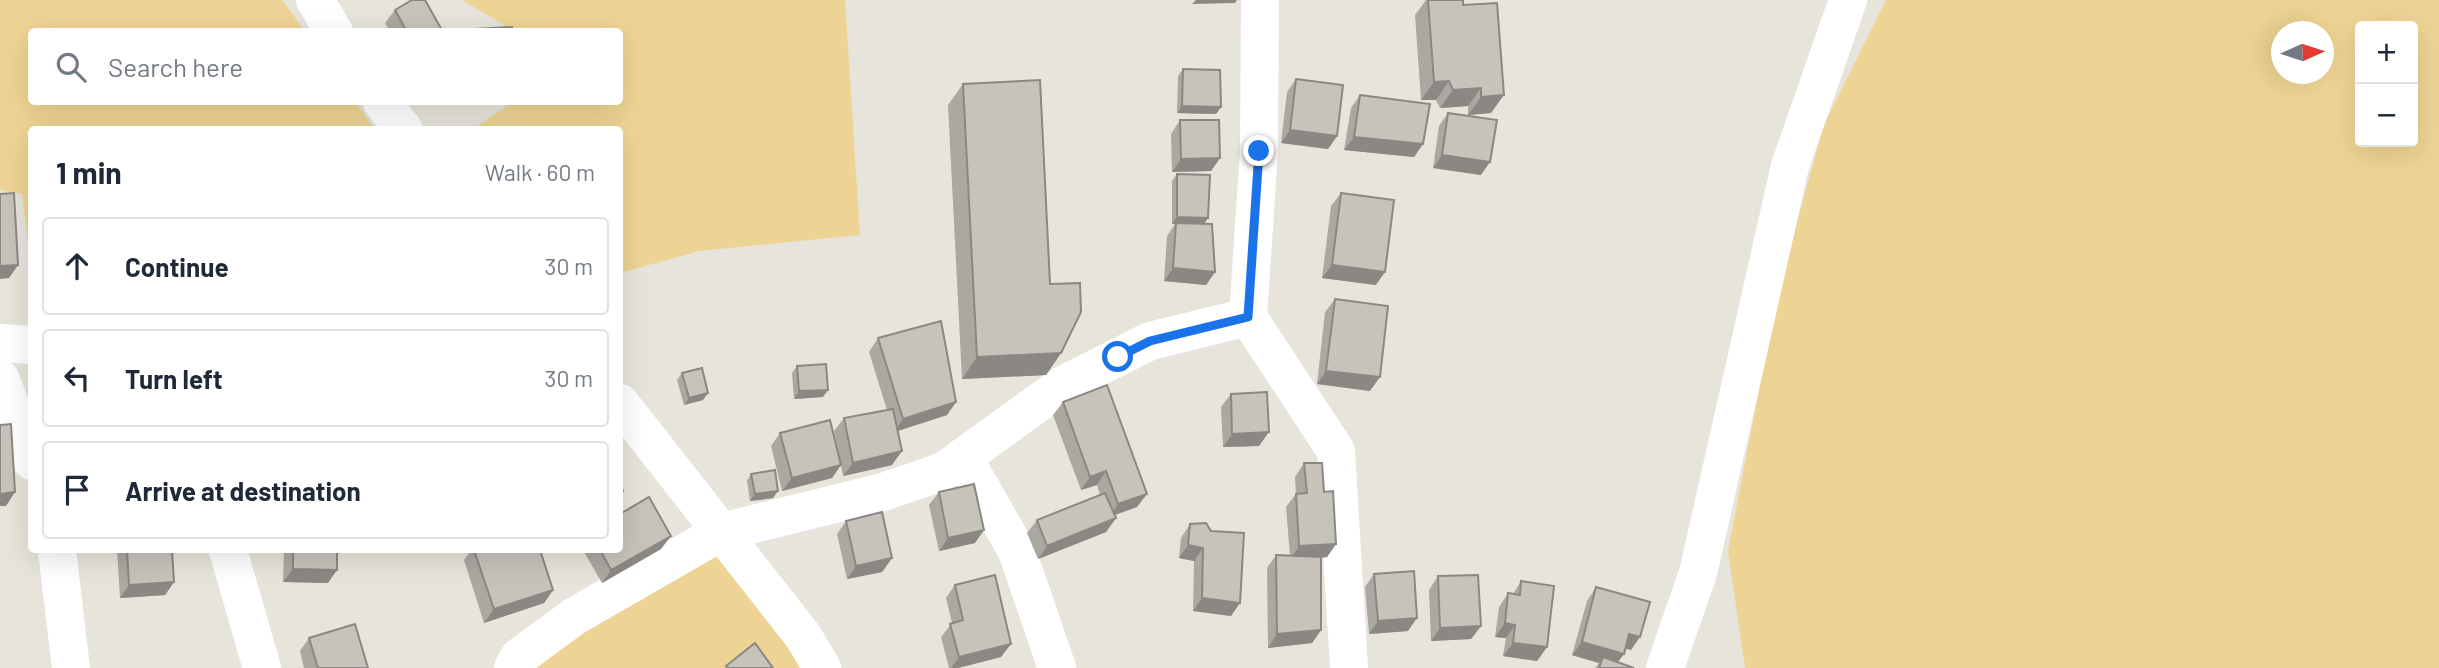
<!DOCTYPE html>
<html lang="en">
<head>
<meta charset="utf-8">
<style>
  :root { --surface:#fff; --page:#f6f6f7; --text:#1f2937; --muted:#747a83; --line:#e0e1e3 }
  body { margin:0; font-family:Barlow,sans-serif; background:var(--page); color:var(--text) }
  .controls { position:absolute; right:21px; top:21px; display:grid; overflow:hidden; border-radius:7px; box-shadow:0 7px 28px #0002 }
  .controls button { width:63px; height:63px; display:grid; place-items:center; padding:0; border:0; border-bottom:2px solid var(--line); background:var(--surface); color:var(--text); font:35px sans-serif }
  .compass { position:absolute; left:2271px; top:21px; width:63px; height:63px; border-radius:50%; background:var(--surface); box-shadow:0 7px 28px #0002; rotate:87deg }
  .stop { position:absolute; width:21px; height:21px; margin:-16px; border:5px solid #1a73e8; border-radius:50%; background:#fff }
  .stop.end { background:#1a73e8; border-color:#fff; box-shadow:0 2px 7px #0008 }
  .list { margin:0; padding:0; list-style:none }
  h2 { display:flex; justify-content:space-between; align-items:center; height:91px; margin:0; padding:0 28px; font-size:30px }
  h2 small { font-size:23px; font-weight:400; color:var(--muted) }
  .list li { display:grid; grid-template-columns:46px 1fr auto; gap:21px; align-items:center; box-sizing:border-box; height:98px; margin:0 14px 14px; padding:0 14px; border:2px solid var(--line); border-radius:7px }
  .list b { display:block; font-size:26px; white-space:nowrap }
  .list em { font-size:23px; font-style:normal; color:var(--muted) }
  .icon { flex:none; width:38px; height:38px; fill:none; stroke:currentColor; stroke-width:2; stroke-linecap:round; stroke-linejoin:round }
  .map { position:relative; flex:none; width:2439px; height:668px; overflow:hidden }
  .search { position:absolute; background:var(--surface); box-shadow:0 7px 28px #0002; left:28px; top:28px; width:595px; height:77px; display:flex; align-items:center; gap:18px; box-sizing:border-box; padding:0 24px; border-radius:7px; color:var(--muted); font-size:26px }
  .panel { position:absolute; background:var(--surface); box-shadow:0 7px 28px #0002; left:28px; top:126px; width:595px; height:427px; border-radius:7px }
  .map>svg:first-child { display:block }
  .green { fill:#eed494; fill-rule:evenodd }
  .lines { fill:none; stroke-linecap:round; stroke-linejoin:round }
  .minor { stroke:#fff; stroke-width:38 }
  .wall { fill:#aaa8a1 }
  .shaded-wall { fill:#8b8883 }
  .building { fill:#c6c3bb; stroke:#8b8883; stroke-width:2 }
  .route { stroke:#1a73e8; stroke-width:9 }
</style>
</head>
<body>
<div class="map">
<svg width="2439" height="668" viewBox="0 0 2439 668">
  <rect width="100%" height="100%" fill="#e7e4db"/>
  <g class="green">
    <path d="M0,0H282L305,31L32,32V102H355L375,129L32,130L31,266L22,194L0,190Z"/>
    <path d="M462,0H845L860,235L699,251L620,273V130L473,129L513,102H620V32L504,31L503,24Z"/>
    <path d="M1886,0H2439V668H1745L1728,551L1777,297L1823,127ZM2360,26H2413V142H2360ZM2282,32H2324V74H2282Z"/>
    <path d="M710,540L814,668H513Z"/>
  </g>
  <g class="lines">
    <g class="minor">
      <path d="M315,0L334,32"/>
      <path d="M1260,0L1259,151L1248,317L1336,451L1349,668"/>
      <path d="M382,102L404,130"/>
      <path d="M0,343L32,345"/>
      <path d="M0,378L32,461"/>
      <path d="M620,403L803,636L822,668"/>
      <path d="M963,457L1017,551L1057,668"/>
      <path d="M57,550L71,668"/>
      <path d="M228,550L262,668"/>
      <path d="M513,668L519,657L575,616L721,532L883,492L944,471L1063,385L1150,341L1248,317"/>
      <path d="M1665,668L1698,573L1790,166L1848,0"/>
    </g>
  </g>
  <g class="wall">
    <path d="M1426,0H1463V5L1491,113L1468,115V106L1440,108L1436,100H1421L1415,15Z"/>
    <path d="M395,10L443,32H390L385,23Z"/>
    <path d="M1183,69L1221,107L1216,114L1177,113L1178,76Z"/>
    <path d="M1296,79L1337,136L1328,149L1281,143L1287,92Z"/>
    <path d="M963,84L1050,284L1061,353L1046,375L962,379L948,105Z"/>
    <path d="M1360,95L1423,144L1414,157L1344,150L1351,108Z"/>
    <path d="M1448,113L1481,175L1433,168L1439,126Z"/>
    <path d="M1180,120L1220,158L1211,171L1172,172L1171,134Z"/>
    <path d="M1177,174L1208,218L1204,224L1215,272L1206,285L1164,281L1167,236L1175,224H1172V181Z"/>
    <path d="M1341,193L1376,285L1322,278L1331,206Z"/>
    <path d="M1335,299L1370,391L1317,384L1325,312Z"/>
    <path d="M878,338L956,402L947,415L898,431L892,465L843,476L841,465L832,478L782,491L771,446L780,433L840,460L834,431L844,418L887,410L869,352Z"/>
    <path d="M797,366L823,397L794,399L792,373Z"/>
    <path d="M682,373L703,400L684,405L677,380Z"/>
    <path d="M1231,394L1259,446L1223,447L1221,407Z"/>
    <path d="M1063,402L1137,507L1114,515L1116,518L1106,532L1038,559L1027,533L1037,520L1100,495L1097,485L1081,490L1053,415Z"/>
    <path d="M1304,463L1324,492L1336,544L1327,557L1321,558V630L1312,643L1268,648L1267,568L1276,555L1290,556L1286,507L1296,494L1295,477Z"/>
    <path d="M751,474L773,498L750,501L747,481Z"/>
    <path d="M939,492L975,543L939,551L929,505Z"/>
    <path d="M846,521L892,558L882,572L847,579L837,534Z"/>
    <path d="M1206,523L1231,616L1193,611L1194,561L1179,558L1181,538L1190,524Z"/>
    <path d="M661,549L602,583L583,550H620Z"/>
    <path d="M117,550H172L174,582L165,595L120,598Z"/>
    <path d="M284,550H337L328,583L283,582Z"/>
    <path d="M471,550H540L553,590L544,603L484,623L464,560Z"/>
    <path d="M1374,574L1408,631L1369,634L1365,587Z"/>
    <path d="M1438,576L1481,626L1471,639L1431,641L1429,590Z"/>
    <path d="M1521,581L1547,647L1537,661L1503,656L1506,638L1495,637L1499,607L1508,593L1513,594Z"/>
    <path d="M955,585L1001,657L958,668H949L941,637L952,623L946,598Z"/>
    <path d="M1596,587L1631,650L1625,648L1624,654L1618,662L1634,668H1595L1599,663L1572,655L1587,601Z"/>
    <path d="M309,638L368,668H304L300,651Z"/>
  </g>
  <g class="shaded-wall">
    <path d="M1196,0H1237L1235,3L1192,4Z"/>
    <path d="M1449,81L1436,100H1421L1434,82Z"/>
    <path d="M1481,88L1468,106L1440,108L1453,90Z"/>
    <path d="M1504,95L1491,113L1468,115L1481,97Z"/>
    <path d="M1182,106L1221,107L1216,114L1177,113Z"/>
    <path d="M1290,130L1337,136L1328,149L1281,143Z"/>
    <path d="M1354,137L1423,144L1414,157L1344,150Z"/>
    <path d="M1442,155L1490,162L1481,175L1433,168Z"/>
    <path d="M1220,158L1211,171L1172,172L1181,159Z"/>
    <path d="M1177,217L1208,218L1203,225L1172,224Z"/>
    <path d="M18,265L9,278L0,279V266Z"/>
    <path d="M1332,265L1385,272L1376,285L1322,278Z"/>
    <path d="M1173,268L1215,272L1206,285L1164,281Z"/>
    <path d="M1061,353L1046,375L962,379L977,357Z"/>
    <path d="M1326,371L1380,377L1370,391L1317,384Z"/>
    <path d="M828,390L823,397L794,399L799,391Z"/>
    <path d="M708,393L703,400L684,405L689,398Z"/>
    <path d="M956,402L947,415L894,432L903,419Z"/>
    <path d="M1269,432L1259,446L1223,447L1232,434Z"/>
    <path d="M902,451L892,465L843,476L853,463Z"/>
    <path d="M841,465L832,478L782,491L792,478Z"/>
    <path d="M1106,471L1097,485L1081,490L1090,477Z"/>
    <path d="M778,491L773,498L750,501L755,494Z"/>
    <path d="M15,492L6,506H0V494Z"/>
    <path d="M1147,494L1137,507L1109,517L1118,504Z"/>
    <path d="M1116,518L1106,532L1038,559L1047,546Z"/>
    <path d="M984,530L975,543L939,551L948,538Z"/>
    <path d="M671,536L661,549L602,583L611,570Z"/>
    <path d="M1336,544L1327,557L1290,560L1299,546Z"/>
    <path d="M1188,545L1203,548L1194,561L1179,558Z"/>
    <path d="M892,558L882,572L847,579L856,566Z"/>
    <path d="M293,569L337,570L328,583L283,582Z"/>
    <path d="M174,582L165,595L120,598L129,585Z"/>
    <path d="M553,590L544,603L484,623L494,609Z"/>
    <path d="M1202,598L1240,603L1231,616L1193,611Z"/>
    <path d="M1417,618L1408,631L1369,634L1378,621Z"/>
    <path d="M1505,623L1515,625L1506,638L1495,637Z"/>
    <path d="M1481,626L1471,639L1431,641L1440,628Z"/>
    <path d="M1321,630L1312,643L1268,648L1277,634Z"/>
    <path d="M1629,634L1640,637L1631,650L1620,647Z"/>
    <path d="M1582,642L1624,654L1614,667L1603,657L1599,663L1572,655Z"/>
    <path d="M1513,643L1547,647L1537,661L1503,656Z"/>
    <path d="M1011,644L1001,657L958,668H951L959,657Z"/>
  </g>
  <g class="building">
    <path d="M412,0H425L443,32H407L395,10Z"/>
    <path d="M1428,0H1463V5L1497,3L1504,95L1481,97V88L1453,90L1449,81L1434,82Z"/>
    <path d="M512,27V32H475V29Z"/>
    <path d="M1183,69L1220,70L1221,107L1182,106Z"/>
    <path d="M1296,79L1343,85L1337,136L1290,130Z"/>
    <path d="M1040,80L1050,284L1080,283L1081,312L1061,353L977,357L963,84Z"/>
    <path d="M1360,95L1430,104L1423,144L1354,137Z"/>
    <path d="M1448,113L1497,120L1490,162L1442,155Z"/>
    <path d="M1180,120H1219L1220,158L1181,159Z"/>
    <path d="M1177,174L1210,175L1208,218L1177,217Z"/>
    <path d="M14,193L18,265L0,266V194Z"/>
    <path d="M1341,193L1394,200L1385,272L1332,265Z"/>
    <path d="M1176,223L1212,224L1215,272L1173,268Z"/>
    <path d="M1335,299L1388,306L1380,377L1326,371Z"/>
    <path d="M941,321L956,402L903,419L878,338Z"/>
    <path d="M826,364L828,390L799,391L797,366Z"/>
    <path d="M702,368L708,393L689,398L682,373Z"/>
    <path d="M1107,385L1147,494L1118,504L1106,471L1090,477L1063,402Z"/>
    <path d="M1267,392L1269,432L1232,434L1231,394Z"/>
    <path d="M893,409L902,451L853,463L844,418Z"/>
    <path d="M830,420L841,465L792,478L780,433Z"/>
    <path d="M11,424L15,492L0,494V425Z"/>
    <path d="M1304,463H1322L1324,492L1333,491L1336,544L1299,546L1296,494L1307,493Z"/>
    <path d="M775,470L778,491L755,494L751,474Z"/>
    <path d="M620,482L623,491L620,493Z"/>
    <path d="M974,484L984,530L948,538L939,492Z"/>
    <path d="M1105,493L1116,518L1047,546L1037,520Z"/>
    <path d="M649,497L671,536L611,570L600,550H620V514Z"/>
    <path d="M882,512L892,558L856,566L846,521Z"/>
    <path d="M1206,523L1211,531L1244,533L1240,603L1202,598L1203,548L1188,545L1190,524Z"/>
    <path d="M127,550H172L174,582L129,585Z"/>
    <path d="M293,550H337V570L293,569Z"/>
    <path d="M474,550H540L553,590L494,609Z"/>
    <path d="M1276,555L1321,557V630L1277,634Z"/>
    <path d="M1414,571L1417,618L1378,621L1374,574Z"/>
    <path d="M995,575L1011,644L959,657L950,624L963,620L955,585Z"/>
    <path d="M1478,575L1481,626L1440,628L1438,576Z"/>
    <path d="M1521,581L1554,586L1547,647L1513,643L1515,625L1505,623L1508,593L1520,595Z"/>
    <path d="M1596,587L1650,602L1640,637L1629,634L1624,654L1582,642Z"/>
    <path d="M355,624L368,668H318L309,638Z"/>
    <path d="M755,643L773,668H727L726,666Z"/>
    <path d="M1603,657L1634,668H1599Z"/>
  </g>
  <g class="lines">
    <path class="route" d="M1118,357L1150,341L1248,317L1259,151"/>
  </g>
</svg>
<div class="controls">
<button>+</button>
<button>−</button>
</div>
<svg class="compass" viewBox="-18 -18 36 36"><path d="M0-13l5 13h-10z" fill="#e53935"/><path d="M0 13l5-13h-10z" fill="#747a83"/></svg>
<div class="stop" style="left:1118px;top:357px"></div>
<div class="stop end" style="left:1259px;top:151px"></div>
<div class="search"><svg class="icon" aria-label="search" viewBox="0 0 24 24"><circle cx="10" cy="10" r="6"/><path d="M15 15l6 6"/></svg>Search here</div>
<section class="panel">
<h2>1 min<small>Walk · 60 m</small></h2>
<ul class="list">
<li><svg class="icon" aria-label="ahead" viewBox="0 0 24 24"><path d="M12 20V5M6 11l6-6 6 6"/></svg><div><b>Continue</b></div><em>30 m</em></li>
<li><svg class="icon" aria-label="left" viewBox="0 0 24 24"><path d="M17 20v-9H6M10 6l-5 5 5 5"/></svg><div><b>Turn left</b></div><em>30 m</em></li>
<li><svg class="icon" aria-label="arrive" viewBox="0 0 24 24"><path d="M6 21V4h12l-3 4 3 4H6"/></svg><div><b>Arrive at destination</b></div></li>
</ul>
</section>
</div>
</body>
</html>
